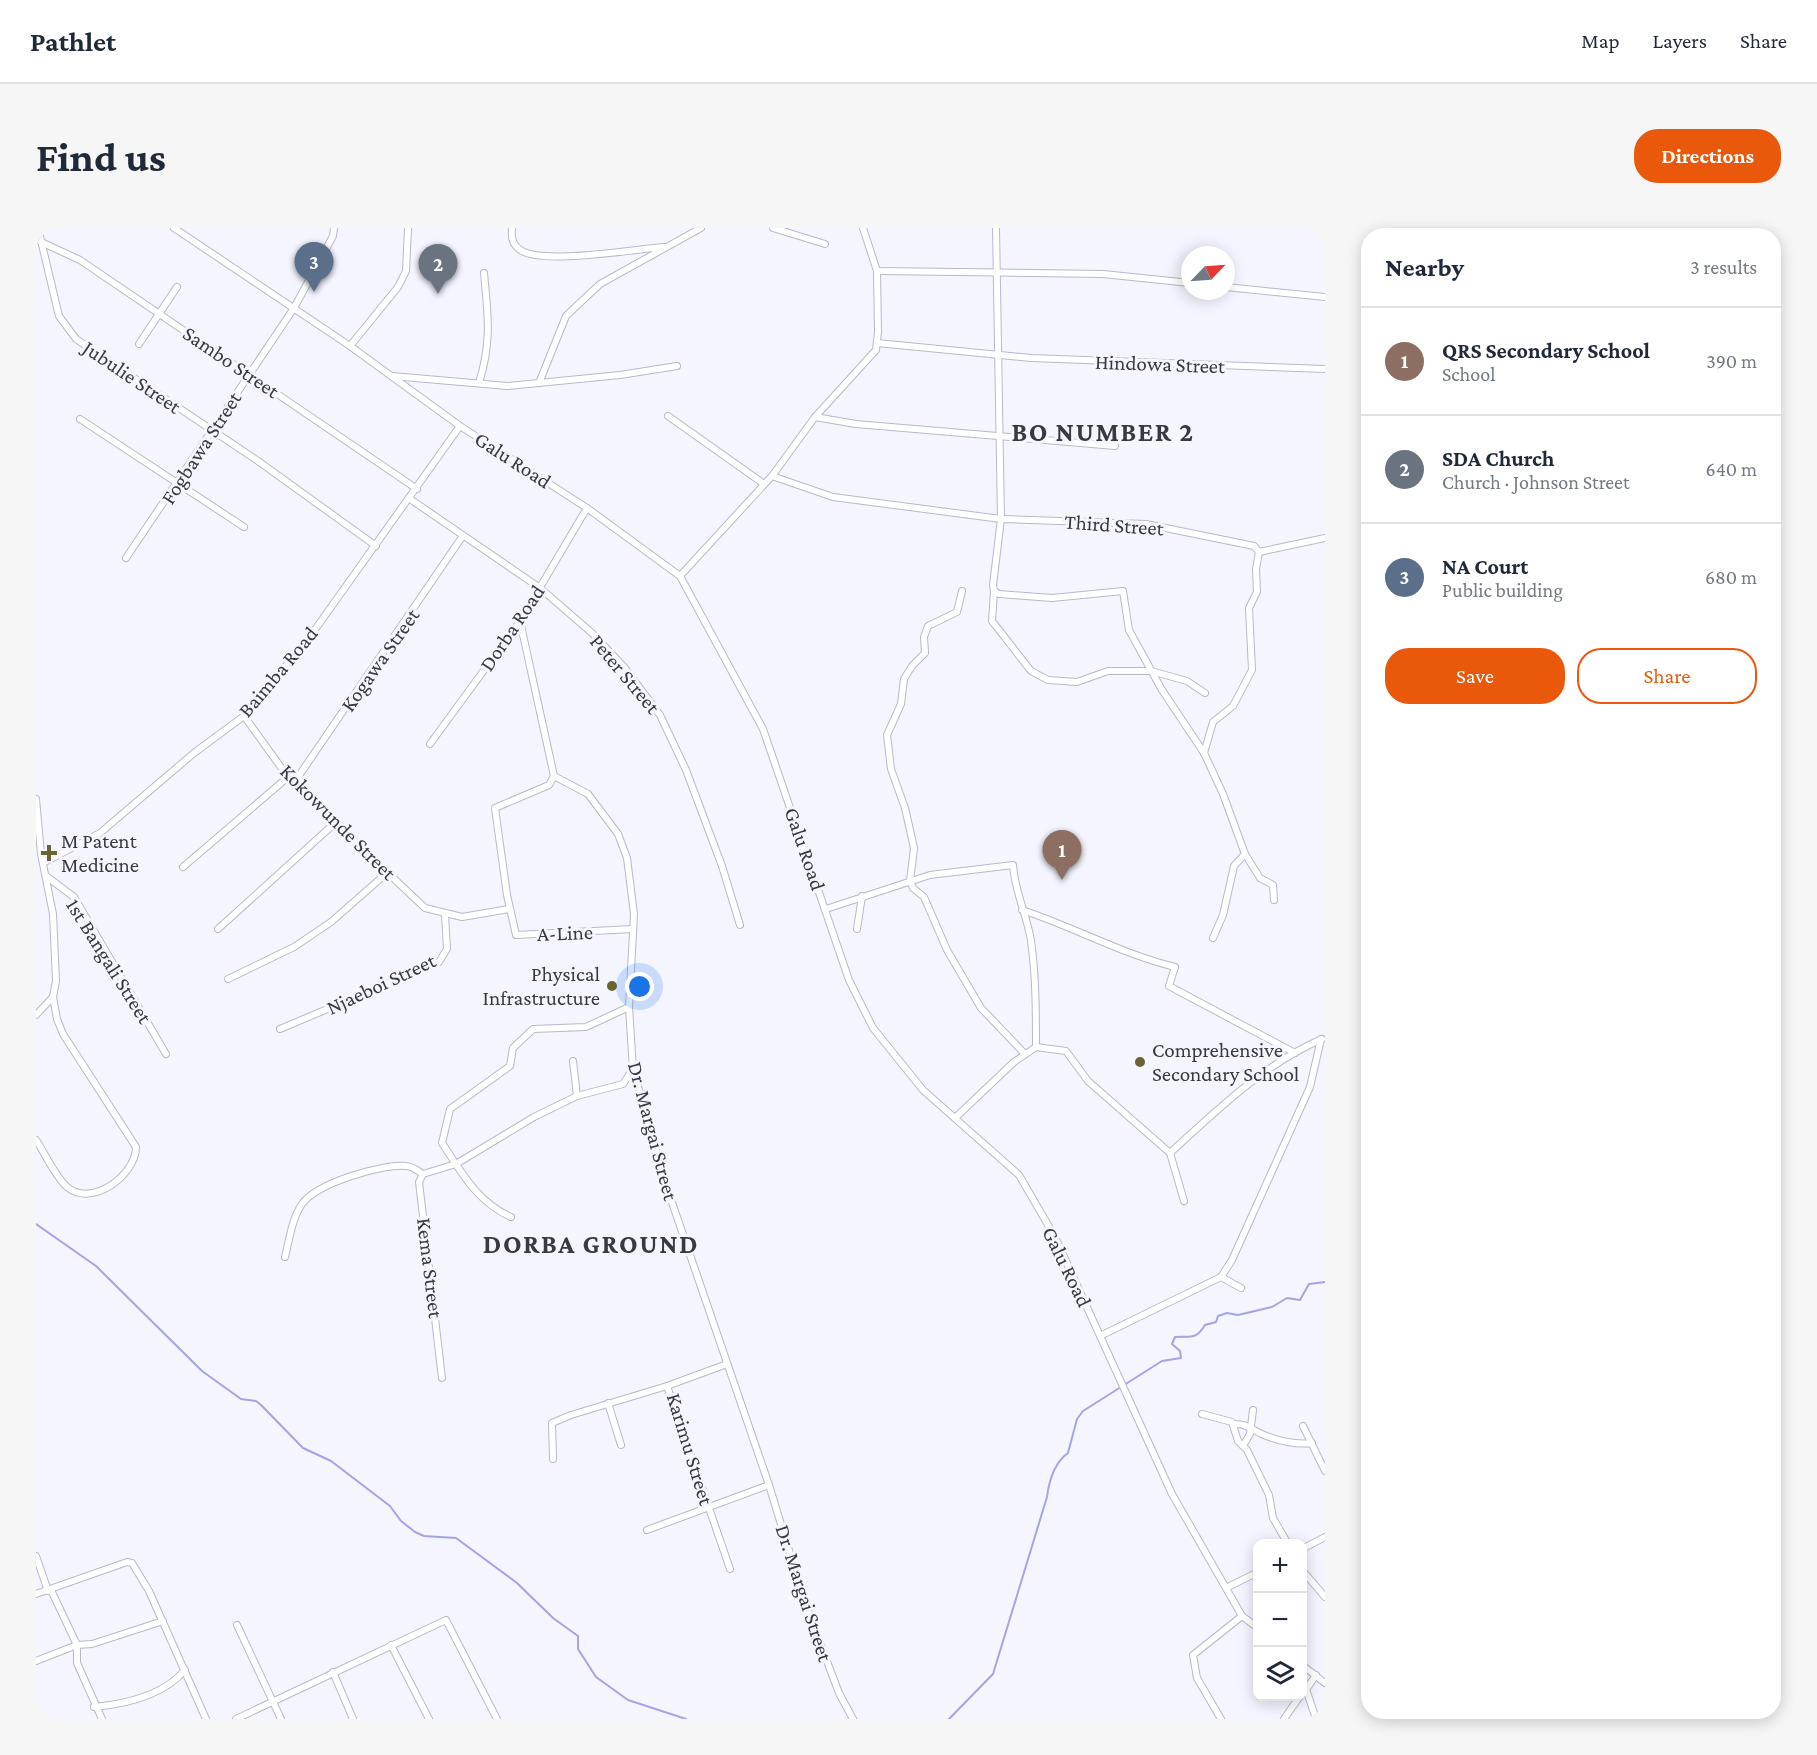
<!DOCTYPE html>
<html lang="en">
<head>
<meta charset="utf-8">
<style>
  :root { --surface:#fff; --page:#f6f6f7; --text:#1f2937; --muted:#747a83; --line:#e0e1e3; --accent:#ea580c }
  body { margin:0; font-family:"Crimson Pro",serif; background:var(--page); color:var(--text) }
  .controls { position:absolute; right:18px; bottom:18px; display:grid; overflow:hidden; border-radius:12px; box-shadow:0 3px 15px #0003 }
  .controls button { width:54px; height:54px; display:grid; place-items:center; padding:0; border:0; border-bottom:2px solid var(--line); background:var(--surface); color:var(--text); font:30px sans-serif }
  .compass { position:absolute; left:1145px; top:18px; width:54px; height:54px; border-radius:50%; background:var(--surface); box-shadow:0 3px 15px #0003; rotate:65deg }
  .you { position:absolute; left:604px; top:759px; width:21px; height:21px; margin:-15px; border:4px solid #fff; border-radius:50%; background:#1a73e8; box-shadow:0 0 0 9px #1a73e833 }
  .badge { display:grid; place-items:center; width:39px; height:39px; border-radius:50%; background:var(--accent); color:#fff; font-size:20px; font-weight:700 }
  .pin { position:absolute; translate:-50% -50px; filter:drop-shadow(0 2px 3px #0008) }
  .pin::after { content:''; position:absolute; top:32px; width:21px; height:18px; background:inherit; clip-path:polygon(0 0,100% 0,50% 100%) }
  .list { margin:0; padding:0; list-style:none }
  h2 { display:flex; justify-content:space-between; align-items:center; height:78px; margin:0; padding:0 24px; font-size:26px }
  h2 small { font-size:20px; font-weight:400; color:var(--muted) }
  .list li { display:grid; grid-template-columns:39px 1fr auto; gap:18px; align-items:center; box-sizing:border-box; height:108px; padding:0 24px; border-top:2px solid var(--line) }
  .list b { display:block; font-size:22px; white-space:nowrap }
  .list p { margin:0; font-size:20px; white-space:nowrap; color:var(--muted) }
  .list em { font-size:20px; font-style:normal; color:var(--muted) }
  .actions { display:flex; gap:12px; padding:18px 24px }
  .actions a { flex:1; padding:14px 0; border:2px solid var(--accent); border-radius:24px; text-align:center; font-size:21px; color:var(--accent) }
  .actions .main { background:var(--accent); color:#fff }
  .icon { flex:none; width:33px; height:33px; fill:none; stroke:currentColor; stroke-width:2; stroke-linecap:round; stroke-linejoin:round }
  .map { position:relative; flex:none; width:1289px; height:1491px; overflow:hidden; border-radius:24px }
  header { display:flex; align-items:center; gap:36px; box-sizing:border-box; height:84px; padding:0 30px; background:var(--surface); border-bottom:2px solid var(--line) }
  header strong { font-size:28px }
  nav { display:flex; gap:33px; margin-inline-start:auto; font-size:21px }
  .intro { display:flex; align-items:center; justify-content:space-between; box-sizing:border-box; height:144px; padding:0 36px }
  h1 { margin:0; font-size:42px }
  .button { padding:15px 27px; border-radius:24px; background:var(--accent); color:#fff; font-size:21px; font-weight:700 }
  main { display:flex; gap:36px; padding:0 36px }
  aside { flex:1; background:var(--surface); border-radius:24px; box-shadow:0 3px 15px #0003 }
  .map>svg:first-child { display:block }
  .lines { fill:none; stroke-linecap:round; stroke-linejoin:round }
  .stream { stroke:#a4a3e7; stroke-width:2 }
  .street-casing { stroke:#b8b9c8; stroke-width:8 }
  .street { stroke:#fff; stroke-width:6 }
  .poi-dot { fill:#696431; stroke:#f4f5ff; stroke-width:2 }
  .labels { text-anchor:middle; stroke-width:6; stroke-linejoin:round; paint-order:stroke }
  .street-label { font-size:21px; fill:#393a40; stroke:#f4f5ff }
  .poi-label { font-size:21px; fill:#393a40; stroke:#f4f5ff; text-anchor:start }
  .district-label { font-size:27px; font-weight:bold; letter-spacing:1.5px; fill:#393a40; stroke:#f4f5ff }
</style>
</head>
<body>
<header>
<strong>Pathlet</strong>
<nav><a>Map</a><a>Layers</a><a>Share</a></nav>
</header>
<div class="intro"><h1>Find us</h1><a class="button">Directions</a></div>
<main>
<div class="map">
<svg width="1289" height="1491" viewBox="0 0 1289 1491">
  <rect width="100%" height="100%" fill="#f4f5ff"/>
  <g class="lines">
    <g class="stream">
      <path d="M0,996L60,1038L166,1143L205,1171L220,1173L225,1177L267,1220L295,1233L354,1278L365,1293L379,1304L388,1308L420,1310L481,1355L517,1390L542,1408V1421L560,1449L592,1472L650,1491"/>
      <path d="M913,1491L957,1446L1011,1269C1013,1253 1018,1235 1032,1225L1041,1191L1047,1183L1126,1133L1145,1130L1144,1123L1136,1116L1139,1109C1155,1108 1160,1112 1169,1097L1180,1094L1182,1088L1191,1085L1202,1087L1236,1079L1251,1070L1264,1072L1273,1056L1289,1054"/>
    </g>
    <g class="street-casing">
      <g id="street">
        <path d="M2,0L23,88L40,111L222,233L340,318"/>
        <path d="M138,0L314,118L424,198L551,280L644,348L727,501L813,752L837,800L887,862L983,947L1019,1009L1136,1266L1206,1388L1222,1400"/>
        <path d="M476,0C475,8 476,16 483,21C502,38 599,21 628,19"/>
        <path d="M737,0L789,16"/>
        <path d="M5,14L44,32L381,261"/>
        <path d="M841,43L1067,46L1154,55"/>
        <path d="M1190,59L1289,69"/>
        <path d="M841,115L995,130L1289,141"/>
        <path d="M103,116L141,59"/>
        <path d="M314,118L362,59L370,43L372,0"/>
        <path d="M356,148L471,158L584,147L641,138"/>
        <path d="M443,155C456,113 452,88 448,45"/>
        <path d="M503,155L530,88L564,56L665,0"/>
        <path d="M632,188L728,256"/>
        <path d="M779,189L820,196L1079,218"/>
        <path d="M44,191L208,299"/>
        <path d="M736,248L797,269L965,291L960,0"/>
        <path d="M374,271L504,360L556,405L588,439L624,487L650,542L686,638L704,697"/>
        <path d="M1223,324L1289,310"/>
        <path d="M90,330L258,80L297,8L298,0"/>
        <path d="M644,348L736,248L779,189L840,122L842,104L841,43L827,0"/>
        <path d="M926,363L921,384L892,398L888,409L889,425L876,438L868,451L865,476L851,507L855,541L869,580L878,620L874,653L877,660L888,669L911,722L945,780L989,826"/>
        <path d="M958,363L956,393L995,443L1012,452L1041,454L1072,443H1115L1151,453L1169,465"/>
        <path d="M484,393L518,548L552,566L582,606L591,630L598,686L593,779L597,841L629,954L733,1257L770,1378L803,1465L817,1491"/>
        <path d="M208,488L252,549L260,552L299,595L389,680L426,689L473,681"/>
        <path d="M394,516L484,393L551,280"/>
        <path d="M1168,525L1177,494L1197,478L1216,442L1213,380L1221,364L1220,341L1223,324"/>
        <path d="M518,548L513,557L459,580L471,667L480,707L597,701"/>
        <path d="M260,552L426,309"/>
        <path d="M0,571L5,626L17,686L20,753L17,769L0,787"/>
        <path d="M1209,626L1224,650L1237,657L1238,672"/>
        <path d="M7,635L64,605L158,525L208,488L273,410L424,198"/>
        <path d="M147,639L252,549"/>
        <path d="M10,648L38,669L130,826"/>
        <path d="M790,681L894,647L977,637C979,666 991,686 995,713C1000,748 1000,784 1000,819"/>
        <path d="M986,682C1038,699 1086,726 1139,739L1133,758L1259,825"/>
        <path d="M182,701L299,595"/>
        <path d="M821,701L826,668"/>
        <path d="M1177,710L1187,687L1198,638L1209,626L1187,566L1168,525L1126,462L1093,402L1087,363L1016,370L963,366L958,363L957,357L965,291L1110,296L1218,318L1223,324"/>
        <path d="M192,751L258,719L295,694L352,644"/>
        <path d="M244,801L403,734L411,721L409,687"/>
        <path d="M541,868L587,856L597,841"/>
        <path d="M919,890L978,834L1000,819L1030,823L1052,853L1134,925"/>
        <path d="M0,912C10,927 18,947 31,959C56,980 100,947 100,919L27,806L21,791L17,769"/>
        <path d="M1134,925C1180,883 1228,836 1286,811"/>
        <path d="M1134,925L1148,973"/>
        <path d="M475,989C441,974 426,945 406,915L414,881L474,838L477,820L497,801L550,799L593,779"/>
        <path d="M249,1029C253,1013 256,990 266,976C281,955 345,936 370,938C376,938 382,943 387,946"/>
        <path d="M1185,1049L1205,1060"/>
        <path d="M1064,1108L1185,1049L1196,1032L1274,859L1285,811"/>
        <path d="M691,1136L631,1158L694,1341"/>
        <path d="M406,1150L383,954L387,946L420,936L498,889L541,868L537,833"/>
        <path d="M572,1175L585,1217"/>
        <path d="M1166,1186L1196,1194L1202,1213L1211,1222L1233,1267L1237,1290L1252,1316"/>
        <path d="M1197,1196C1210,1195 1216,1202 1228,1207C1243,1213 1260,1217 1276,1215"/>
        <path d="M1267,1198L1289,1243"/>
        <path d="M1207,1218L1214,1206L1217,1182"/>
        <path d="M517,1231L516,1195L535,1187L631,1158"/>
        <path d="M611,1302L733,1257"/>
        <path d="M1266,1321L1289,1309"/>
        <path d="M0,1328L12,1363"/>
        <path d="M1266,1342L1289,1369"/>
        <path d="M1190,1360L1222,1344"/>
        <path d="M15,1362L41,1417V1435L66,1491"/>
        <path d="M0,1366L91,1334L96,1335L113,1363L170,1491"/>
        <path d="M201,1397L245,1491"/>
        <path d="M355,1417L393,1491"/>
        <path d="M0,1433L41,1417L56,1416L127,1393"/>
        <path d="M1266,1437L1289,1455"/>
        <path d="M297,1444L317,1491"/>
        <path d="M1270,1461L1280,1491"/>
        <path d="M1269,1463L1280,1447"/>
        <path d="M58,1479C90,1476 128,1467 149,1442"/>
        <path d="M200,1491L410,1392L461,1491"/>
        <path d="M1185,1491L1161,1450L1157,1427L1206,1388"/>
        <path d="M1248,1491L1264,1468"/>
      </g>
    </g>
    <use href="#street" class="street"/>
  </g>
  <g class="poi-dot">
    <path d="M10 616h6v6h6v6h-6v6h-6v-6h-6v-6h6z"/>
    <circle cx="576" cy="758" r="6"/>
    <circle cx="1104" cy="834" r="6"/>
  </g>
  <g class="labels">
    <g class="street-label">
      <text transform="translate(195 134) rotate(34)" y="7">Sambo Street</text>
      <text transform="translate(1124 136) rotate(2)" y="7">Hindowa Street</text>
      <text transform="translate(96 149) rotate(34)" y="7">Jubulie Street</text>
      <text transform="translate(165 220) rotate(-57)" y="7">Fogbawa Street</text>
      <text transform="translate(477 232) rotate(33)" y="7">Galu Road</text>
      <text transform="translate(1078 297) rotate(4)" y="7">Third Street</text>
      <text transform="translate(476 400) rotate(-56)" y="7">Dorba Road</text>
      <text transform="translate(344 432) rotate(-55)" y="7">Kogawa Street</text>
      <text transform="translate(242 444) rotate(-50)" y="7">Baimba Road</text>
      <text transform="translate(589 446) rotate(50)" y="7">Peter Street</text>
      <text transform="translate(302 594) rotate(45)" y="7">Kokowunde Street</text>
      <text transform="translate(769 621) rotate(71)" y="7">Galu Road</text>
      <text transform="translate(529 705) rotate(-2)" y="7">A-Line</text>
      <text transform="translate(73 733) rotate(58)" y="7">1st Bangali Street</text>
      <text transform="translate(345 756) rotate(-25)" y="7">Njaeboi Street</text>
      <text transform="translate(617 903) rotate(75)" y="7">Dr. Margai Street</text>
      <text transform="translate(1031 1039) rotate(64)" y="7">Galu Road</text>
      <text transform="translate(394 1040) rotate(83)" y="7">Kema Street</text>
      <text transform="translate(654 1221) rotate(73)" y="7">Karimu Street</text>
      <text transform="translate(768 1365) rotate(72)" y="7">Dr. Margai Street</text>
    </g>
    <g class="poi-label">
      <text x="25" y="620">M Patent<tspan x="25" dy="24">Medicine</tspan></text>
      <text x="564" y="753" text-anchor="end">Physical<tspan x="564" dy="24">Infrastructure</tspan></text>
      <text x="1116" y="829">Comprehensive<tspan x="1116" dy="24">Secondary School</tspan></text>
    </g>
    <g class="district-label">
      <text x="1067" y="213">BO NUMBER 2</text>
      <text x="555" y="1025">DORBA GROUND</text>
    </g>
  </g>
</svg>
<div class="controls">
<button>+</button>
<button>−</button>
<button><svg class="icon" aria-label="layers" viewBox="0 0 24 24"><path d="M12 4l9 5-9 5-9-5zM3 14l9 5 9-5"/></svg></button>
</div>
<svg class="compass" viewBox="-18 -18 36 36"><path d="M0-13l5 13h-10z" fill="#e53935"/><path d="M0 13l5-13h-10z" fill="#747a83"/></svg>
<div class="you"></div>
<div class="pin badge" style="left:1026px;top:652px;background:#8d6e63">1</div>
<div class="pin badge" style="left:402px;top:66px;background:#6b7280">2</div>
<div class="pin badge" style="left:278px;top:64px;background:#5c6f8a">3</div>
</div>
<aside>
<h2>Nearby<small>3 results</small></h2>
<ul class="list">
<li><span class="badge" style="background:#8d6e63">1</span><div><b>QRS Secondary School</b><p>School</p></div><em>390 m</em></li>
<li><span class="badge" style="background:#6b7280">2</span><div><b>SDA Church</b><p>Church · Johnson Street</p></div><em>640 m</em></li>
<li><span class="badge" style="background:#5c6f8a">3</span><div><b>NA Court</b><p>Public building</p></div><em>680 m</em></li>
</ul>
<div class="actions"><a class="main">Save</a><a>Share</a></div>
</aside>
</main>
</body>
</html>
